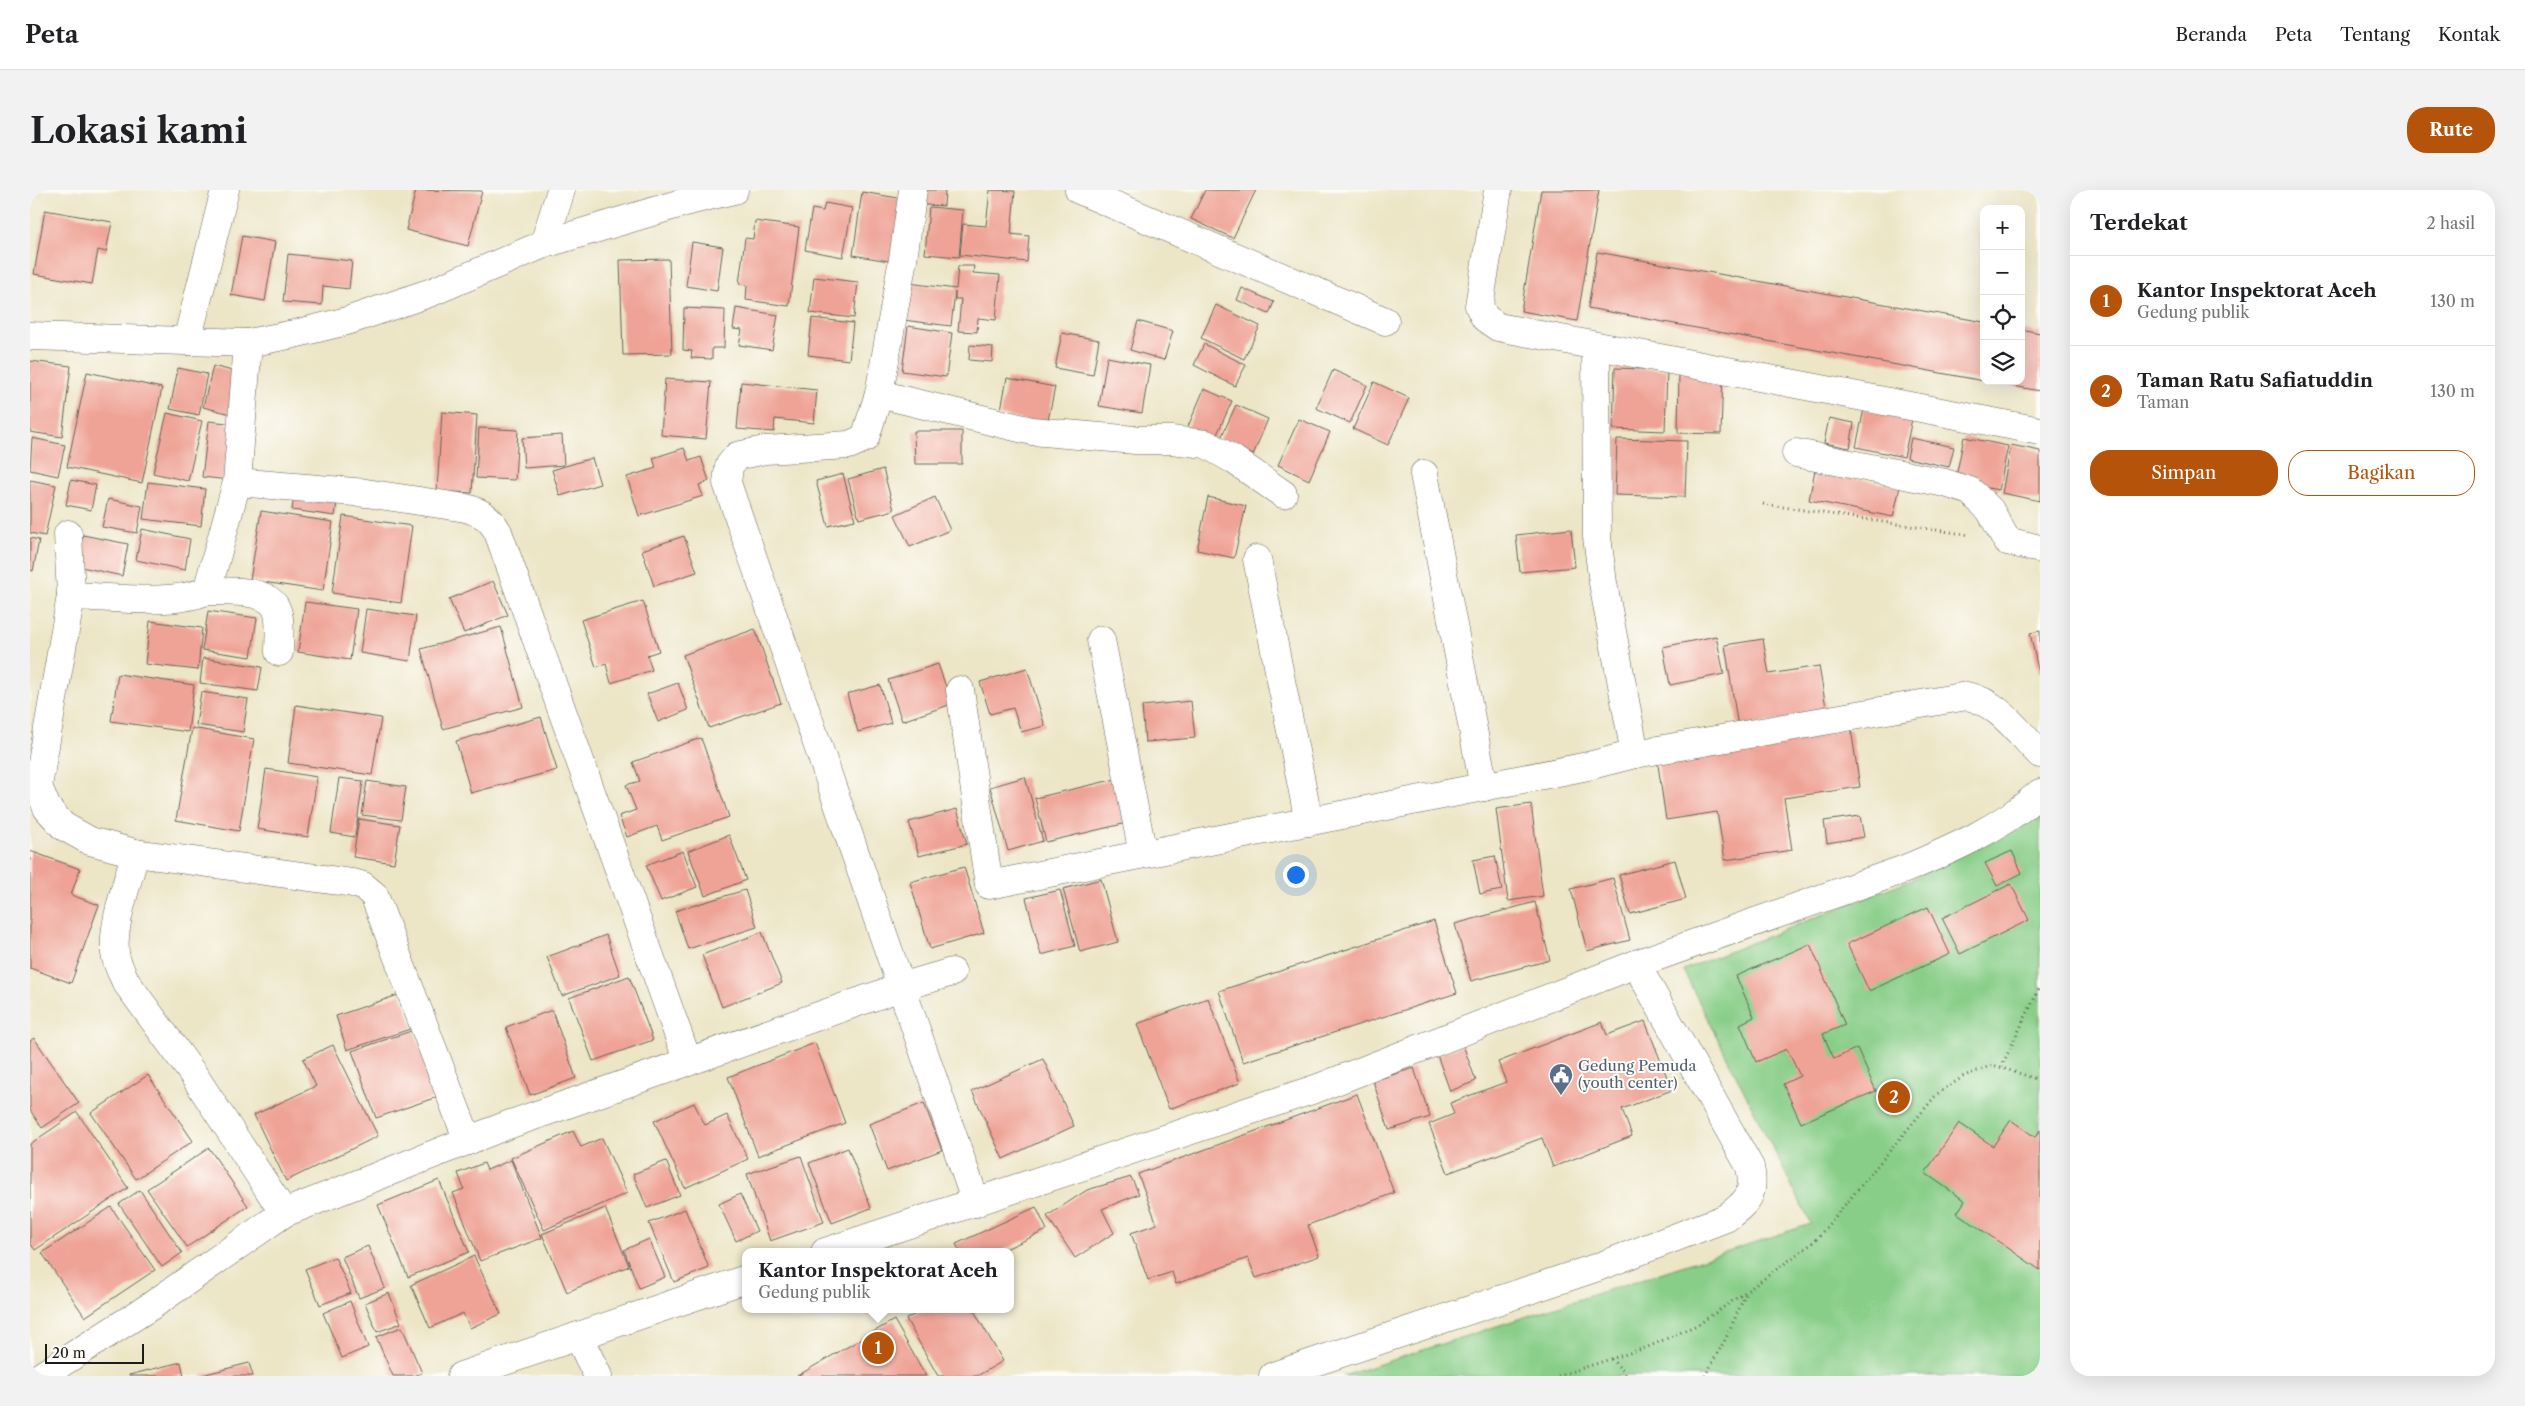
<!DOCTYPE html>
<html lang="id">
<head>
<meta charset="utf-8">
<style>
  :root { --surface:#fff; --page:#f2f2f2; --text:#202124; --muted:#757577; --line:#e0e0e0; --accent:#b45309 }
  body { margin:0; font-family:"Libre Caslon Text",serif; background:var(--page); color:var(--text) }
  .controls { position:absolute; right:15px; top:15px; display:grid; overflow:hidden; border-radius:10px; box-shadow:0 5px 20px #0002 }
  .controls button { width:45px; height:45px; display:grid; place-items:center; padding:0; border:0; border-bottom:1px solid var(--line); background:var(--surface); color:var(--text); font:25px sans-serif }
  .scale { position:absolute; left:15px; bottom:12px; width:99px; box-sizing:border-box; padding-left:5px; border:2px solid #1c1c1c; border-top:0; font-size:14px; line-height:18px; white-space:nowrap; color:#1c1c1c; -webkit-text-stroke:4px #fdfcf7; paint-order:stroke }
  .you { position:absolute; left:1265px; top:684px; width:18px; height:18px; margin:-12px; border:4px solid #fff; border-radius:50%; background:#1a73e8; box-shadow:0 0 0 8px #1a73e833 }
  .badge { display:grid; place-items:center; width:32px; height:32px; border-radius:50%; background:var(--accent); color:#fff; font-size:16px; font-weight:700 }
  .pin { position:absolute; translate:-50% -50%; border:2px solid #fff; box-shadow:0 1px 5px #0006 }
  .popup { position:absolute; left:712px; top:1058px; width:272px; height:65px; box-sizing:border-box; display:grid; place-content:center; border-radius:10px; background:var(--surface); filter:drop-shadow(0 1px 4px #0005); font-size:16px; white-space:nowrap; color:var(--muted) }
  .popup b { font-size:19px; color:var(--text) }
  .popup::after { content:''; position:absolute; left:50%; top:100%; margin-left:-10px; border:10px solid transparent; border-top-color:var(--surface) }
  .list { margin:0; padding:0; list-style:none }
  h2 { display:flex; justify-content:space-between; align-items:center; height:65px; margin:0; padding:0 20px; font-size:21px }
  h2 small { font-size:16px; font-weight:400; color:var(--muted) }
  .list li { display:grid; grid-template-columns:32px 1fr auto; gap:15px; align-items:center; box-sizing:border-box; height:90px; padding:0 20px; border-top:1px solid var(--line) }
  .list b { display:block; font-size:19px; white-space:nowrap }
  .list p { margin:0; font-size:16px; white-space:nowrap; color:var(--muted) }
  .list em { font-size:16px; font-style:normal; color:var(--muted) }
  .actions { display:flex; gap:10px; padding:15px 20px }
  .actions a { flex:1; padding:11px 0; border:1px solid var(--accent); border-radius:20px; text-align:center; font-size:18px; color:var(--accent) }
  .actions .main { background:var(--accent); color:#fff }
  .icon { flex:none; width:28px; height:28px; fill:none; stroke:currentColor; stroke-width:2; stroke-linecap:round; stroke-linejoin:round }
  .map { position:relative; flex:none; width:2010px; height:1186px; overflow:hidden; border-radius:20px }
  header { display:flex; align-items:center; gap:30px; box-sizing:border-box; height:70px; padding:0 25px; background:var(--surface); border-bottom:1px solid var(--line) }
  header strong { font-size:24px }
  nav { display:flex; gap:28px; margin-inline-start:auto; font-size:18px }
  .intro { display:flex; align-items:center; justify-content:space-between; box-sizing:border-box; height:120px; padding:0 30px }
  h1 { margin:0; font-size:35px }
  .button { padding:12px 22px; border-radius:20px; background:var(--accent); color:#fff; font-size:18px; font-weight:700 }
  main { display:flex; gap:30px; padding:0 30px }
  aside { flex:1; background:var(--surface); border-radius:20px; box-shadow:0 5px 20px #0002 }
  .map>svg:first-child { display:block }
  .green { fill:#88ce88; stroke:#527552 }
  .building { fill:#efa396 }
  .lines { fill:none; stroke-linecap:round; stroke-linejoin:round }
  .minor-casing { stroke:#656258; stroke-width:29 }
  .path { stroke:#656258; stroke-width:3; stroke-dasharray:1 4; stroke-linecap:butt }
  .minor { stroke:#fff; stroke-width:28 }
  .labels { text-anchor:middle; stroke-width:4; stroke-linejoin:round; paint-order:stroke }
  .service-label { font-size:15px; fill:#4e5e75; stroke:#fdfcf7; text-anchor:start }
</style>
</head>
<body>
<header>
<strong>Peta</strong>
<nav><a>Beranda</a><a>Peta</a><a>Tentang</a><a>Kontak</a></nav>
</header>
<div class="intro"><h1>Lokasi kami</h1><a class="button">Rute</a></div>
<main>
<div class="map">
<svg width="2010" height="1186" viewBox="0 0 2010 1186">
  <rect width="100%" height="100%" fill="#fdfcf7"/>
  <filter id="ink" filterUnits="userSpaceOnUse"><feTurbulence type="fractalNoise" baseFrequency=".02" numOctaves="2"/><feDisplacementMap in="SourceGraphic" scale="10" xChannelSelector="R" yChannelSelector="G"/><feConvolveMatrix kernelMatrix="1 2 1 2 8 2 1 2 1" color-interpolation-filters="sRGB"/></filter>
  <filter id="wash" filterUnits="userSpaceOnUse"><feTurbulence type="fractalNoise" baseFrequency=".0096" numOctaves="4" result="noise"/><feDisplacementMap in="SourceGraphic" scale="20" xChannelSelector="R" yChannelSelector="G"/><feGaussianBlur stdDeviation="1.12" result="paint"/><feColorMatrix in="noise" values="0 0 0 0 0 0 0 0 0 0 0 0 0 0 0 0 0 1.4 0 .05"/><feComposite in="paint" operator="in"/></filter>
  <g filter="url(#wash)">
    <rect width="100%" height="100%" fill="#ece5c6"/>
    <path class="green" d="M2010,623V1186H1313L1781,1034L1653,780L1882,689Z"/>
    <g id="blocks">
      <g class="building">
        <path d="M386,0L452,1L438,56L376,40Z"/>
        <path d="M896,0H915L914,16L895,15Z"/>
        <path d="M960,0L985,1L981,44L999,46L997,72L930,65L933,34L956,36Z"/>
        <path d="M1175,0H1226L1203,48L1161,29Z"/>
        <path d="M1511,0H1569L1547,131L1491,121Z"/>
        <path d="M832,2L874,9L865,72L823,65Z"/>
        <path d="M795,13L822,18L813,67L775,60L782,19L793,21Z"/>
        <path d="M899,17L933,20L929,67L895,64Z"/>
        <path d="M15,20L82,32L76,62L68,60L62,94L4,84Z"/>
        <path d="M725,31L769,37L759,116L716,110L717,95L709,94L715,48L723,49Z"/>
        <path d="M212,46L245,52L235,111L201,105Z"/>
        <path d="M662,52L693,57L687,101L656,96Z"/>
        <path d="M1567,62L1954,132V191L1558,118Z"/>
        <path d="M258,64L322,71L319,99L293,96L292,115L253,112Z"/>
        <path d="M639,69L642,164L593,165L590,70Z"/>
        <path d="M928,76H944L943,83L970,85L966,130L948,128L947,142L928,141L931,109H925V102L921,136L873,130L878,93L926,99Z"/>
        <path d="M784,87L828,92L824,128L780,123Z"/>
        <path d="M1212,98L1244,112L1239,124L1207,110Z"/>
        <path d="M1186,115L1230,136L1214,169L1171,148Z"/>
        <path d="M654,118L695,120L694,158H682V169L661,168L662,161L653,160Z"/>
        <path d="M706,118L748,125L742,160L709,155L712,140L703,139Z"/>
        <path d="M782,128L823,133L819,170L778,165Z"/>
        <path d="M1108,131L1143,141L1134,170L1100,160Z"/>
        <path d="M878,136L922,143L916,187L872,181Z"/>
        <path d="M1991,139L2010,143V201L1962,192L1991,191Z"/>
        <path d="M1032,143L1069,150L1063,185L1025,178Z"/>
        <path d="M1174,154L1216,175L1205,196L1164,175Z"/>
        <path d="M940,155L963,157L962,172L939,170Z"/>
        <path d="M1077,167L1120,175L1112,223L1069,216Z"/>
        <path d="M0,171L41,176L32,247L0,242Z"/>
        <path d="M183,176L210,183L201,224L173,217Z"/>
        <path d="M148,178L177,184L169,225L140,219Z"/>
        <path d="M1585,178L1637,180L1635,241L1583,239Z"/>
        <path d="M1303,180L1337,195L1320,233L1286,218Z"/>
        <path d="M57,182L132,198L112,293L37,277Z"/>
        <path d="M1649,182L1693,183L1691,244L1648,243Z"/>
        <path d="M977,188L1025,197L1017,235L970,225Z"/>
        <path d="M635,189L681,192L676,249L631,245Z"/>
        <path d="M711,192L787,200L784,233L745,229L744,242L707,239Z"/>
        <path d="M1344,192L1379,208L1358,255L1323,239Z"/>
        <path d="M1174,199L1202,211L1184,251L1157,239Z"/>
        <path d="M1206,215L1238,229L1223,265L1190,250Z"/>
        <path d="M1834,219L1882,229L1874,267L1826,257Z"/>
        <path d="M412,222L447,225L442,303L407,301Z"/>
        <path d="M137,223L172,231L158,291L123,283Z"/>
        <path d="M1799,228L1824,233L1820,258L1794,253Z"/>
        <path d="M1269,229L1300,242L1279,290L1248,275Z"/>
        <path d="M179,231L206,234L199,290L172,287Z"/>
        <path d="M449,238L488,240L485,290L446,288Z"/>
        <path d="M884,241H932V274H885Z"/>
        <path d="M532,245L534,275L494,278L492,248Z"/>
        <path d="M1934,247L1978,256L1969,300L1925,292Z"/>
        <path d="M2,248L35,255L28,286L0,280Z"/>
        <path d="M1881,248L1924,257L1919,277L1877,268Z"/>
        <path d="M1587,249L1657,251L1655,307L1585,305Z"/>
        <path d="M1981,255L2010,261V311L1972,303Z"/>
        <path d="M654,258L659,271L671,267L679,291L669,295L673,306L609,326L597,287L626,278L623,268Z"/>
        <path d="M562,268L570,294L530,306L522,280Z"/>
        <path d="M853,279L864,320L829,329L818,289Z"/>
        <path d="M1785,280L1870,297L1863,327L1779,310Z"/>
        <path d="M813,284L825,330L798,336L786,291Z"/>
        <path d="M0,290L26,295L15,346L0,343Z"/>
        <path d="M41,290L66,295L61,320L36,315Z"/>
        <path d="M118,292L175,299L171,336L113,329Z"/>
        <path d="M265,298L308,304L305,326L262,320Z"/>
        <path d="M905,307L920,340L880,357L865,325Z"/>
        <path d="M1178,307L1216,316L1204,368L1167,360Z"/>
        <path d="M78,309L112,316L107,343L72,337Z"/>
        <path d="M231,321L303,332L293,401L220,390Z"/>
        <path d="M313,326L382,336L371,413L302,403Z"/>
        <path d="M112,339L160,349L155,380L106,370Z"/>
        <path d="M1541,339L1545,377L1490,382L1486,345Z"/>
        <path d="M53,345L98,354L92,386L47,376Z"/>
        <path d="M654,346L667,382L624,396L612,360Z"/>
        <path d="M0,348L9,350L3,381L0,380Z"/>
        <path d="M463,391L478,425L434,443L419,409Z"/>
        <path d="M613,411L629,461L617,465L622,480L581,493L576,474L566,477L551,430Z"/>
        <path d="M275,412L327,419L320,470L268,462Z"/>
        <path d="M336,419L386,426L380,471L330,463Z"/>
        <path d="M178,421L227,428L221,467L172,460Z"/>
        <path d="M120,431L172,438L168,480L115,474Z"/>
        <path d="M471,437L493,517L413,539L391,459Z"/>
        <path d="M725,439L751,513L679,538L653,465Z"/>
        <path d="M2010,441V484H2009L2000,443Z"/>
        <path d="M1686,446L1694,484L1640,495L1633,457Z"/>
        <path d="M1733,449L1739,484L1789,476L1797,523L1708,537L1695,455Z"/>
        <path d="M173,468L232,477L228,501L170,493Z"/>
        <path d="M908,474L922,514L872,531L858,490Z"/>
        <path d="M997,478L1015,536L991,542L983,518L960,524L950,492Z"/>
        <path d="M88,484L164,495L158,542L81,531Z"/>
        <path d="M648,493L658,520L628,532L617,504Z"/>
        <path d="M850,495L861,533L828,542L817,504Z"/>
        <path d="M171,502L218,509L213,542L166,535Z"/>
        <path d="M1161,511L1165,548L1115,552L1112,516Z"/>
        <path d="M266,515L351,528L342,585L258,573Z"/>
        <path d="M511,527L527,580L441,603L426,551Z"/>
        <path d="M162,538L224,549L209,641L146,630Z"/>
        <path d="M1821,539L1830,597L1754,608L1762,660L1695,670L1687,622L1636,630L1627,568Z"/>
        <path d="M671,548L699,627L632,650L627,636L597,647L589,626L606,620L596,595L610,591L603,572Z"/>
        <path d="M236,579L287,587L278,647L227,639Z"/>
        <path d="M995,587L1013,651L978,661L960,597Z"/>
        <path d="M309,588L333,591L325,647L301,643Z"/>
        <path d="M1086,589L1097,633L1016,652L1005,608Z"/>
        <path d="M337,591L376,597L371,630L332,625Z"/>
        <path d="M1501,614L1513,706L1478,711L1466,619Z"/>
        <path d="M927,619L937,654L889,666L879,632Z"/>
        <path d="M1830,626L1834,647L1797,653L1794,631Z"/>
        <path d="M329,629L370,635L364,673L323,667Z"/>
        <path d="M699,645L716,690L675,706L658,661Z"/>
        <path d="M0,661L50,679L41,705L69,715L41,793L0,778Z"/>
        <path d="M653,661L667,697L631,711L616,675Z"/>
        <path d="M1982,661L1992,683L1967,696L1955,673Z"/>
        <path d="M1465,666L1472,700L1450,704L1443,670Z"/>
        <path d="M1645,670L1656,709L1600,724L1589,685Z"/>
        <path d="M934,677L954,743L900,759L880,692Z"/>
        <path d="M1583,688L1600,750L1557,761L1541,699Z"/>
        <path d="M1071,689L1088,752L1050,762L1033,699Z"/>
        <path d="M1981,694L1999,730L1930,764L1912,728Z"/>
        <path d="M715,700L727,737L658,759L645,721Z"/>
        <path d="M1030,700L1045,756L1011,765L996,708Z"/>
        <path d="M1505,712L1520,770L1441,791L1425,734Z"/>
        <path d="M1898,717L1920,764L1839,801L1817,754Z"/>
        <path d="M1404,731L1427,803L1213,872L1189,801Z"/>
        <path d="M732,742L752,793L692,817L672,765Z"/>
        <path d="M576,745L590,785L532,806L517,767Z"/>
        <path d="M1780,754L1815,835L1793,844L1804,869L1827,858L1846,901L1771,933L1753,894L1770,886L1757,859L1726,872L1710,834L1724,827L1706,786Z"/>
        <path d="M599,786L623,850L563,871L539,808Z"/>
        <path d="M371,804L383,838L317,860L306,826Z"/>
        <path d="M1178,808L1210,893L1139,919L1107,834Z"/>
        <path d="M522,820L546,888L500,905L476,837Z"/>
        <path d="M1615,831L1642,900L1592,919L1602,946L1523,977L1512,948L1418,983L1399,934L1424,924L1420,913L1476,892L1468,872L1572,832L1577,845Z"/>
        <path d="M384,840L407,907L346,928L322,861Z"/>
        <path d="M4,848L49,913L12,938L0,920V851Z"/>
        <path d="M785,853L815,933L728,966L698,887Z"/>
        <path d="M303,855L348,946L256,991L224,925L286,896L273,869Z"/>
        <path d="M1433,855L1446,891L1420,901L1407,865Z"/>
        <path d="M1013,869L1044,936L973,969L942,901Z"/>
        <path d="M1384,878L1400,927L1359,940L1343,891Z"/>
        <path d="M118,885L163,951L106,989L61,923Z"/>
        <path d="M1327,904L1364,1003L1278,1035L1289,1066L1226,1088L1218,1068L1146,1094L1142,1082L1118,1090L1101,1043L1127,1034L1108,984Z"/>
        <path d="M664,913L675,935L697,925L718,969L655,998L624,931Z"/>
        <path d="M894,913L912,960L857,981L839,934Z"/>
        <path d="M47,922L98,998L5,1060L0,1053V954Z"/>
        <path d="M1981,930L2005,947L2010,940V1080L1927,1023L1935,1011L1895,983L1929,933L1963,956Z"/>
        <path d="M543,941L551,957L572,948L597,1003L514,1040L481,968Z"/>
        <path d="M179,958L218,1016L157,1057L117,999Z"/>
        <path d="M818,958L841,1018L802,1033L779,973Z"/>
        <path d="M771,966L794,1032L740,1051L717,984Z"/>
        <path d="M481,970L512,1048L450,1071L423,1003L434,999L428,983L454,973L457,980Z"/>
        <path d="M636,971L650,1005L617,1018L603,984Z"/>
        <path d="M1101,987L1109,1004L1072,1019L1084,1043L1045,1068L1017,1026L1057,1000Z"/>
        <path d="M409,990L439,1062L378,1087L348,1015Z"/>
        <path d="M110,1000L152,1063L132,1077L89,1014Z"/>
        <path d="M710,1004L727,1041L706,1051L689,1014Z"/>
        <path d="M81,1017L125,1080L55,1127L12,1063Z"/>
        <path d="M1006,1017L1017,1040L969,1062H930L926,1054Z"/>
        <path d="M575,1018L599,1076L537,1102L512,1044Z"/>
        <path d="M655,1019L679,1078L644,1092L619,1033Z"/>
        <path d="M619,1049L635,1087L609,1098L594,1060Z"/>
        <path d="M338,1056L355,1098L329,1108L312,1067Z"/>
        <path d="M444,1066L471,1124L440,1138L433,1123L400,1138L381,1095Z"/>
        <path d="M305,1067L321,1103L290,1115L275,1079Z"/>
        <path d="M359,1103L371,1133L347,1142L335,1113Z"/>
        <path d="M320,1111L338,1157L312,1168L293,1123Z"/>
        <path d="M894,1119H943L973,1171L947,1186H908L876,1129Z"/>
        <path d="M864,1130L896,1186H767Z"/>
        <path d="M372,1137L392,1183L384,1186H363L346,1147Z"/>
        <path d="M151,1172L154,1186H99V1185Z"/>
        <path d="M219,1173L223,1186H172V1185Z"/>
      </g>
    </g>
  </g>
  <g filter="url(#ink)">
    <use href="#blocks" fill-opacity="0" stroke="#656258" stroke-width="1"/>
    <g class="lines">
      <g class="minor-casing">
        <g id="minor">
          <path d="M883,0L873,69L849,204L835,248L819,255L735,260L707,266L699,276L697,293L946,1013"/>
          <path d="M1049,0L1355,131"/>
          <path d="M1468,0L1449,116L1455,128L1468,137L2010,241"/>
          <path d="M514,54L531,0"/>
          <path d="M0,146L218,153L264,144L317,131L402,102L514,54L655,12L704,0"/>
          <path d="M157,151L195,0"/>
          <path d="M218,153L207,292L177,401C138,416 83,407 41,406L8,596L17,618L33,636L60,651L105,663L323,693L333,696L344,705L438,951"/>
          <path d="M1566,157L1567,347L1573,393L1605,564"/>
          <path d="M849,204L1002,241L1105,250H1141L1176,254L1204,270L1253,304"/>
          <path d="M1766,263L1915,293L1940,301L1960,320L1977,351L2010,359"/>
          <path d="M1394,284L1454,597"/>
          <path d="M207,292L336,303L436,318C453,323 460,328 468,342L658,872"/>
          <path d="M38,344L41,406"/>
          <path d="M1227,369L1279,632"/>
          <path d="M177,401C197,402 232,398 245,416C252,427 249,449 249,462"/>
          <path d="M1071,450L1113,664"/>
          <path d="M930,500L959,695L1558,576L1605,564L1937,506C1968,512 1989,543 2010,564"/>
          <path d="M105,663C98,693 82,733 85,763C86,773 92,783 96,792L163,884L254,1023"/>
          <path d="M795,1062L1288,898L1606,774L1875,679C1923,659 1971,638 2010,603"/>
          <path d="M548,1146L568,1186"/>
          <path d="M11,1186L121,1116L254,1023L475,936L871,797L922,782"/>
          <path d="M431,1186L716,1089"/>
          <path d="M1243,1186L1568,1077L1696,1028C1717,1012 1726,1005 1720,977L1606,774"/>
        </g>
      </g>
      <g class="path">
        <path d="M1733,314L1940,345"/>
        <path d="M1971,877L2010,797"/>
        <path d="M1581,1169L1598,1186"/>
        <path d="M1528,1186L1618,1157L1669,1134L1717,1101L1784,1052L1907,904L1934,886L1963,875L2010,890"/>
        <path d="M1675,1186L1696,1148L1717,1101"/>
      </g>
      <use href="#minor" class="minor"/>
    </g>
  </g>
  <defs>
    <g id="civic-pin" transform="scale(1.25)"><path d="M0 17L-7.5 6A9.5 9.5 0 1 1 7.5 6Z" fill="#5c6f8a" stroke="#fdfcf7"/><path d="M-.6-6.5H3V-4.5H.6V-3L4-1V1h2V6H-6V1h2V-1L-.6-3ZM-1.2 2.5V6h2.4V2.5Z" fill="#fff"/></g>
  </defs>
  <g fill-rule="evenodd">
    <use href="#civic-pin" x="1531" y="885"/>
  </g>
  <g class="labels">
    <g class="service-label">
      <text x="1548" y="881">Gedung Pemuda<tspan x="1548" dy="17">(youth center)</tspan></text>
    </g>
  </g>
</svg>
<div class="controls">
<button>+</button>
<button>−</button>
<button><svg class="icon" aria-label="locate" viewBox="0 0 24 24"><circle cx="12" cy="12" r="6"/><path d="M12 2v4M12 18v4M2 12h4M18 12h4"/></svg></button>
<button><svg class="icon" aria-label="layers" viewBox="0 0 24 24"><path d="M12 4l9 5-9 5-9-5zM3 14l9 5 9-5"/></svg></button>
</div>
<div class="scale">20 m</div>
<div class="you"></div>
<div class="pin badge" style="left:848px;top:1158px">1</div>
<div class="popup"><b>Kantor Inspektorat Aceh</b>Gedung publik</div>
<div class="pin badge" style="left:1864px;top:907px">2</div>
</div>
<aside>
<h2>Terdekat<small>2 hasil</small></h2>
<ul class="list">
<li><span class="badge">1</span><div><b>Kantor Inspektorat Aceh</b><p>Gedung publik</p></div><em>130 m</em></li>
<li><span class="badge">2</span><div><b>Taman Ratu Safiatuddin</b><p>Taman</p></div><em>130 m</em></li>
</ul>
<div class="actions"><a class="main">Simpan</a><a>Bagikan</a></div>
</aside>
</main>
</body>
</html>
